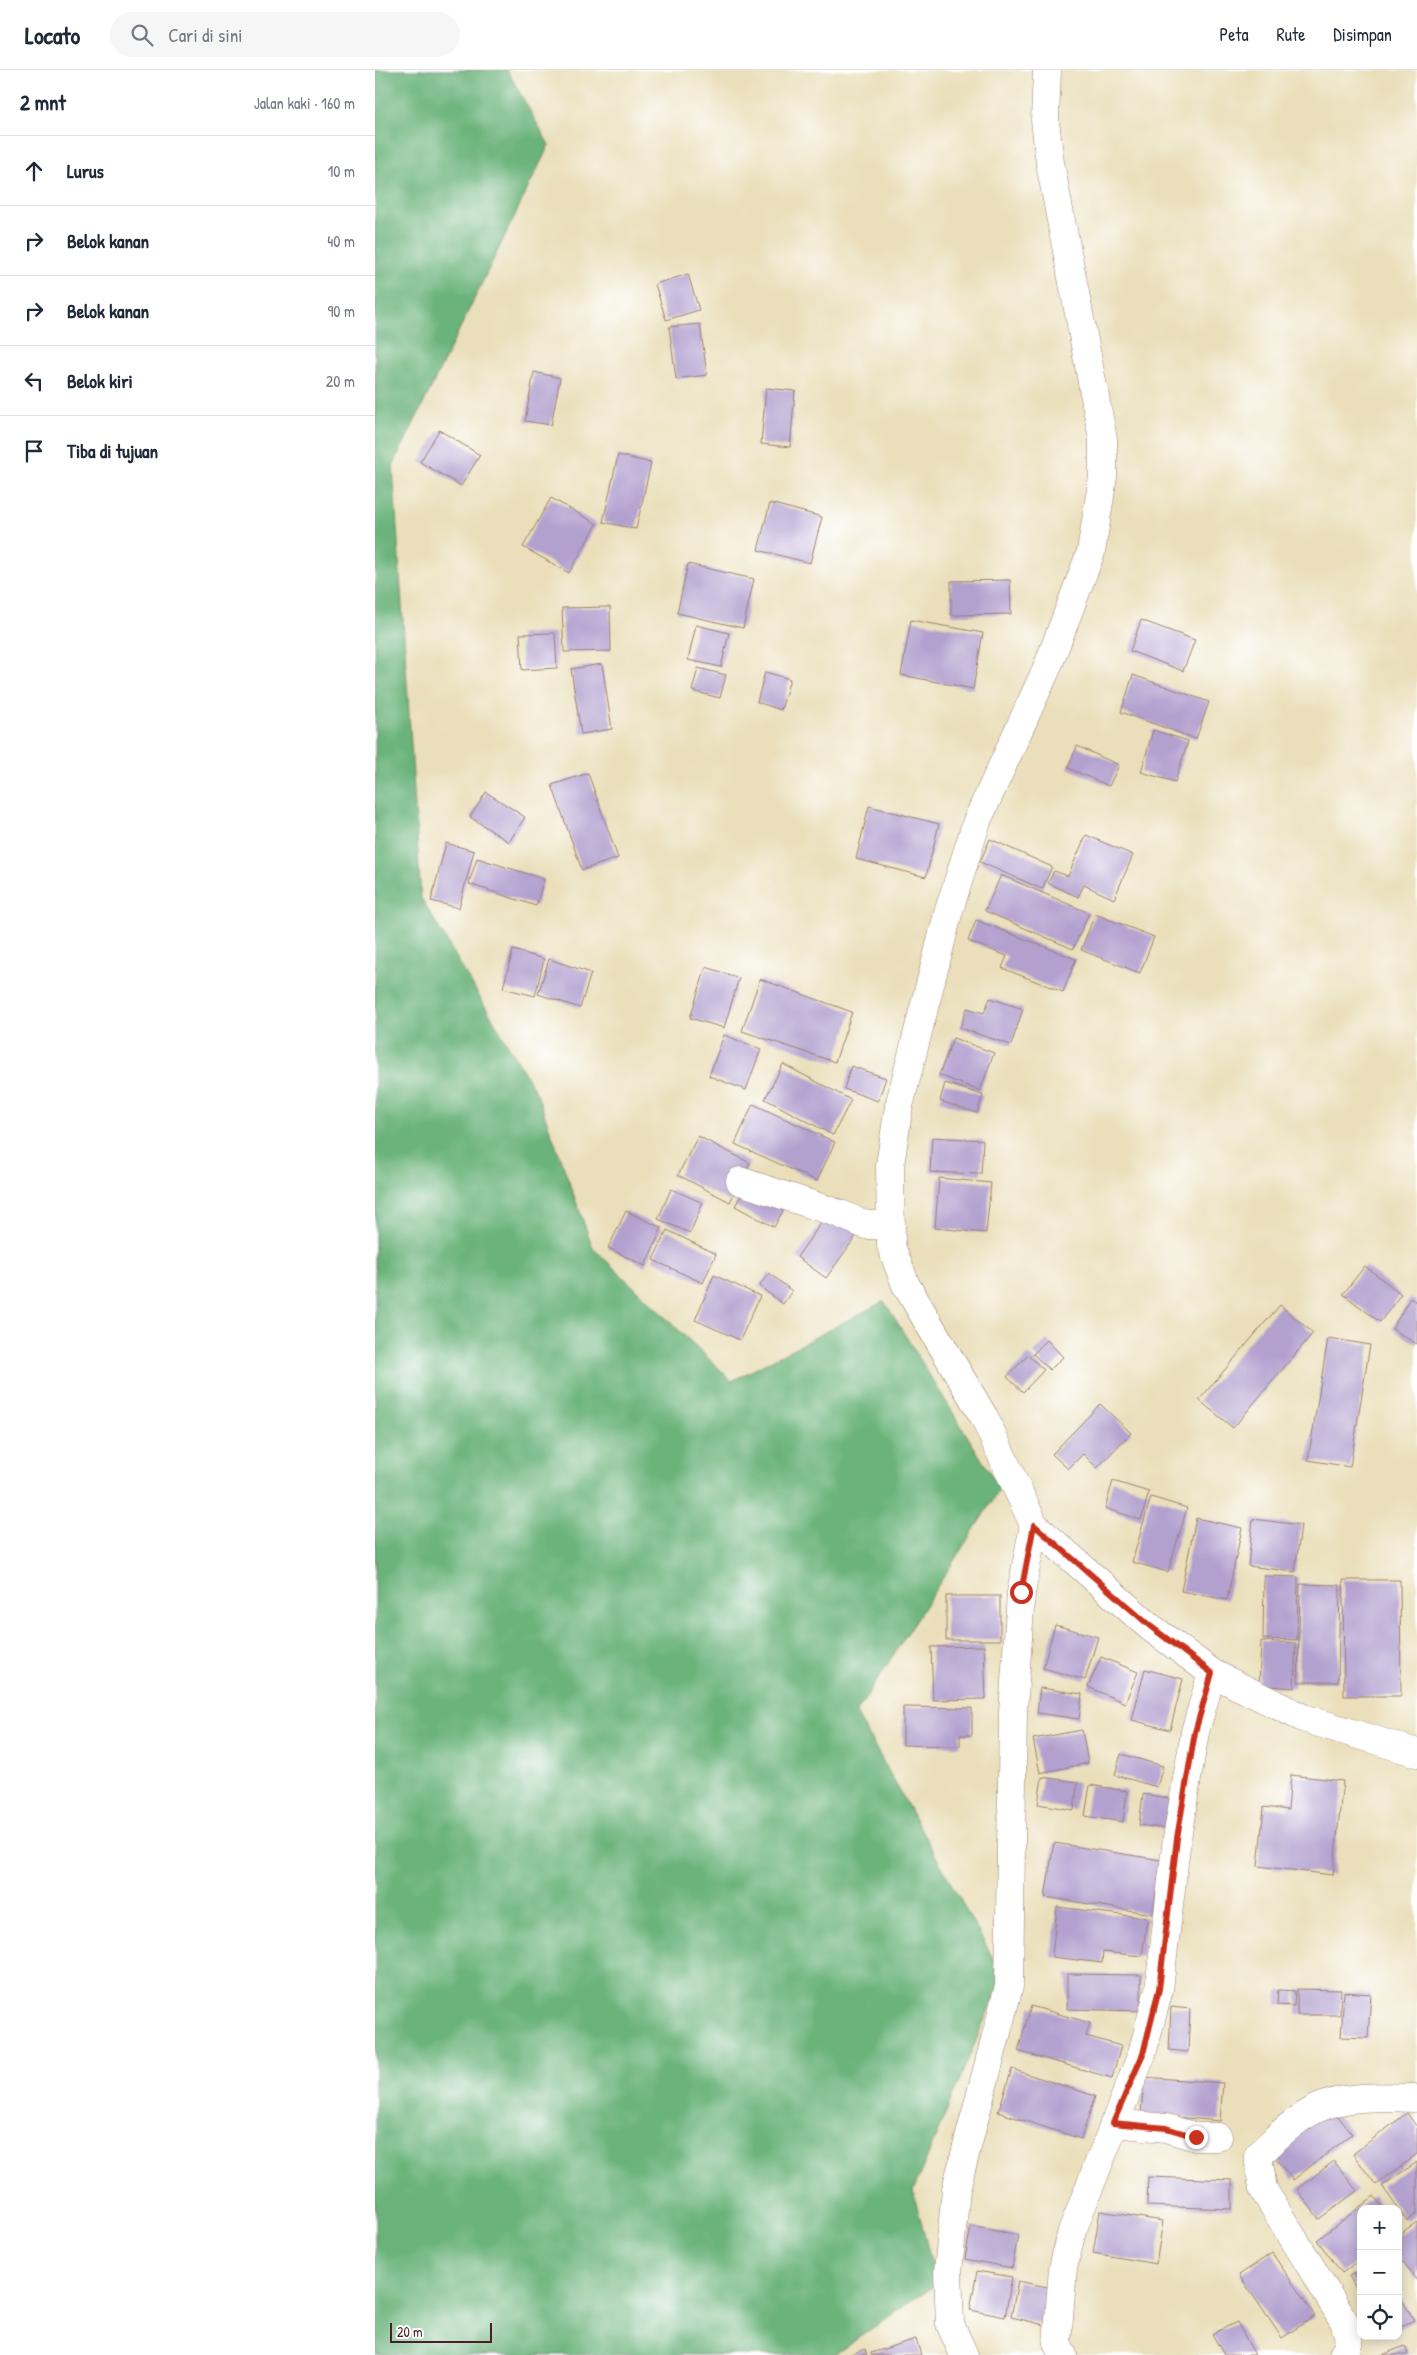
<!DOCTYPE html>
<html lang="id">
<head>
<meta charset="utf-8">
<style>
  :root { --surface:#fff; --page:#f6f6f7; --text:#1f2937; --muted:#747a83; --line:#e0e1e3 }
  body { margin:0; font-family:"Patrick Hand",sans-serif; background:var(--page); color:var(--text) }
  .controls { position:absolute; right:15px; bottom:15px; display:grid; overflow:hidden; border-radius:10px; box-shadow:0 2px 12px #0003 }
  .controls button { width:45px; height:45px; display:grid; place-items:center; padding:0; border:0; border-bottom:1px solid var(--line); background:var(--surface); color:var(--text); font:25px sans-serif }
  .scale { position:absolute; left:15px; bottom:12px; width:102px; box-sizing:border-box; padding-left:5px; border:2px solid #4a1f2b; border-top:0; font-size:14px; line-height:18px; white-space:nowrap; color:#4a1f2b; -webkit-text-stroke:4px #fff; paint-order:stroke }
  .stop { position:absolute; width:15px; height:15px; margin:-11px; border:4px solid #c8321e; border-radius:50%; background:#fff }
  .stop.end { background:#c8321e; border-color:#fff; box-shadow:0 1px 5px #0008 }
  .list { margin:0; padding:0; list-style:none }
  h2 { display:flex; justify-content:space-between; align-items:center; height:65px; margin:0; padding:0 20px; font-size:21px }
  h2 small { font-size:16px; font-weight:400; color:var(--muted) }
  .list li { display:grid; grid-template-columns:32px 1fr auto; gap:15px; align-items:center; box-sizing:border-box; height:70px; padding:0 20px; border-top:1px solid var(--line) }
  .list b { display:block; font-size:19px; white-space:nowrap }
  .list em { font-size:16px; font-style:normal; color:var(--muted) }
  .icon { flex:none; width:28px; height:28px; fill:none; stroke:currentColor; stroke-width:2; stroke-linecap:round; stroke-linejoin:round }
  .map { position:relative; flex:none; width:1042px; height:2285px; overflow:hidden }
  header { display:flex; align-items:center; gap:30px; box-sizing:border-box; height:70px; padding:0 25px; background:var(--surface); border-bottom:1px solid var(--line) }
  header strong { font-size:24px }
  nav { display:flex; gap:28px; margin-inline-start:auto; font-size:18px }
  .search { width:350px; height:45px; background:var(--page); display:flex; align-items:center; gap:12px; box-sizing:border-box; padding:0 18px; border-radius:28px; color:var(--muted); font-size:19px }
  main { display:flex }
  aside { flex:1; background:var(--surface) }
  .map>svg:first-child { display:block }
  .forest { fill:#6ab37a; stroke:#5a6952 }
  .building { fill:#b2a0cf }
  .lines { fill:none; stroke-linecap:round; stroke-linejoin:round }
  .street-casing { stroke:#9a7f72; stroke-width:29 }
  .street { stroke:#fff; stroke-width:28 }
  .route { stroke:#c8321e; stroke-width:6 }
</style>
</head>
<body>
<header>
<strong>Locato</strong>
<div class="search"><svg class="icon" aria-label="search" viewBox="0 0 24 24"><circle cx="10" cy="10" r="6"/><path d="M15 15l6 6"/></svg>Cari di sini</div>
<nav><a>Peta</a><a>Rute</a><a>Disimpan</a></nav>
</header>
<main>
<aside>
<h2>2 mnt<small>Jalan kaki · 160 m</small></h2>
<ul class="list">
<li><svg class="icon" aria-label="ahead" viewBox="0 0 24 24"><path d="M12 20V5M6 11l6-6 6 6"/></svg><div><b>Lurus</b></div><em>10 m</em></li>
<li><svg class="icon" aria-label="right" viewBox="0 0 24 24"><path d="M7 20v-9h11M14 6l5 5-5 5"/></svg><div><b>Belok kanan</b></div><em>40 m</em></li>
<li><svg class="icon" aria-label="right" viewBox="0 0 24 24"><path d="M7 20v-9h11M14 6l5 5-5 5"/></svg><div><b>Belok kanan</b></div><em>90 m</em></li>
<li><svg class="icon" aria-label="left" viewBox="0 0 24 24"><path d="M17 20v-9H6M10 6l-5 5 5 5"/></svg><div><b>Belok kiri</b></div><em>20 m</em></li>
<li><svg class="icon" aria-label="arrive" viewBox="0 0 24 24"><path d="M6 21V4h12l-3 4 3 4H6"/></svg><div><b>Tiba di tujuan</b></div></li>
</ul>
</aside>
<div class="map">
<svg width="1042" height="2285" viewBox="0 0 1042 2285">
  <rect width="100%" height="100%" fill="#fff"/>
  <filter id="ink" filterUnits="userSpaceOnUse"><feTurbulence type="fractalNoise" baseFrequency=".02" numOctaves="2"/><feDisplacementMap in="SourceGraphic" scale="10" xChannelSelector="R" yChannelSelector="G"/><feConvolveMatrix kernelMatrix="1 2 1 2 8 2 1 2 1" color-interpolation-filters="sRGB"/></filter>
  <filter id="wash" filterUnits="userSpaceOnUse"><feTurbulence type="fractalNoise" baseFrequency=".0096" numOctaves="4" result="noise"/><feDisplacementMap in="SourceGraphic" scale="20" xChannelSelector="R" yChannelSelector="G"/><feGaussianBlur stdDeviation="1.12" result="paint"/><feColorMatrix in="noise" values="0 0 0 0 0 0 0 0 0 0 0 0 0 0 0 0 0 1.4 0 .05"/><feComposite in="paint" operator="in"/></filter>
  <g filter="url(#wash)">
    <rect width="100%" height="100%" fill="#eadfba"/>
    <path class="forest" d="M0,0H132L174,75L18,396L46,828L162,1024L218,1178L357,1311L509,1231L625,1419L481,1643L628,1906L538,2121L562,2213L459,2285H0Z"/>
    <g id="blocks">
      <g class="building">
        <path d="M313,204L324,240L291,250L280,214Z"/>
        <path d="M325,254L332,305L301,309L294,257Z"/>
        <path d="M159,302L185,308L176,355L150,351Z"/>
        <path d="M391,318L420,321L415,377L386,374Z"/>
        <path d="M64,360L105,385L86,416L45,392Z"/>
        <path d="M243,385L276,393L261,459L228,452Z"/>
        <path d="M176,428L222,454L194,503L148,477Z"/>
        <path d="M395,433L447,447L435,493L383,480Z"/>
        <path d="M313,494L379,509L368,558L302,543Z"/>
        <path d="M635,510L636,544L576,545V511Z"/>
        <path d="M235,537L236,581L189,582L187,538Z"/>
        <path d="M536,550L608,563L598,619L526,605Z"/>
        <path d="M766,550L820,570L808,601L755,581Z"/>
        <path d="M321,555L354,563L346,597L313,590Z"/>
        <path d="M180,563L182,598L147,600L145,564Z"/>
        <path d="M227,594L237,659L206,664L196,599Z"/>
        <path d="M323,598L351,605L345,628L317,621Z"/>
        <path d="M390,602L415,609L406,640L382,632Z"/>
        <path d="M758,605L834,632L821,669L746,642Z"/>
        <path d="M778,660L813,671L800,712L766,702Z"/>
        <path d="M702,676L744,695L734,716L693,698Z"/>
        <path d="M213,703L243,788L207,800L177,715Z"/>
        <path d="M111,722L150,747L134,772L95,747Z"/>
        <path d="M494,736L564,754L551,807L481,789Z"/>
        <path d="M711,765L758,785L739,829L709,815L703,827L673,813L679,801L693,806Z"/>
        <path d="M615,769L677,797L667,819L605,792Z"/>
        <path d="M71,773L99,781L84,838L56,831Z"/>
        <path d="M102,788L169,809L161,836L94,814Z"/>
        <path d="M626,805L714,843L698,879L610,841Z"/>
        <path d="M720,844L779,867L765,903L706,880Z"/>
        <path d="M601,850L701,889L688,922L627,898L632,886L593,871Z"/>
        <path d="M138,880L169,889L160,926L128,918Z"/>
        <path d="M174,889L216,903L205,938L163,924Z"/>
        <path d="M331,897L364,908L349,958L315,948Z"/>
        <path d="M385,909L477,942L460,992L367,961Z"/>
        <path d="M615,928L648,939L636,975L585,958L592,938L609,943Z"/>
        <path d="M349,965L386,979L371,1020L334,1006Z"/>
        <path d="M578,968L619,983L605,1021L564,1005Z"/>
        <path d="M408,994L476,1030L458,1065L390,1029Z"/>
        <path d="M476,996L511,1008L503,1031L469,1019Z"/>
        <path d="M570,1013L608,1025L602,1043L565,1031Z"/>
        <path d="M378,1034L460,1072L442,1111L360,1074Z"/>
        <path d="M323,1066L375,1093L355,1132L303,1105Z"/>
        <path d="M557,1067L608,1070L606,1104L555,1102Z"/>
        <path d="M377,1105L416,1126L399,1157L360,1136Z"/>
        <path d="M564,1108L616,1113L611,1163L560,1158Z"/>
        <path d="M296,1119L328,1133L315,1163L283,1149Z"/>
        <path d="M463,1129L492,1151L451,1208L422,1187Z"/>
        <path d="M251,1141L287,1158L270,1196L233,1178Z"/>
        <path d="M292,1160L341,1184L328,1213L278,1190Z"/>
        <path d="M990,1196L1026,1224L1005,1252L968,1224Z"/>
        <path d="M394,1203L417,1221L408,1234L384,1216Z"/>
        <path d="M339,1205L385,1226L365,1270L320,1250Z"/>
        <path d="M1035,1228L1042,1232V1274L1017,1259Z"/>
        <path d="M905,1235L938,1263L858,1358L824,1330Z"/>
        <path d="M953,1268L995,1275L975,1397L933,1390Z"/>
        <path d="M672,1270L688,1287L675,1300L658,1284Z"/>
        <path d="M653,1285L669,1300L648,1322L632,1307Z"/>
        <path d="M725,1334L756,1363L722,1398L708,1384L693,1399L677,1384Z"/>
        <path d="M738,1411L774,1422L766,1450L730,1438Z"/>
        <path d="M776,1427L812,1438L793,1502L757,1492Z"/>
        <path d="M821,1448L867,1458L852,1530L806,1521Z"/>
        <path d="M878,1449L926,1455L920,1502L873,1496Z"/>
        <path d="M889,1506L923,1507L922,1570L888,1569Z"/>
        <path d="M968,1510H1025L1026,1626H969Z"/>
        <path d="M925,1514L965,1515L963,1612H923Z"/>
        <rect x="571" y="1526" width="54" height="44"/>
        <path d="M680,1555L723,1567L710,1610L668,1598Z"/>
        <path d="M886,1571L921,1573L919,1618L884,1615Z"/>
        <path d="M609,1576L611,1629L558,1630L556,1577Z"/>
        <path d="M726,1587L763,1602L750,1633L713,1617Z"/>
        <path d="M770,1599L808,1609L795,1660L757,1650Z"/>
        <path d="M665,1618L707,1624L704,1649L662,1643Z"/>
        <path d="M528,1637L597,1638V1665H585V1676L528,1675Z"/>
        <path d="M707,1660L713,1693L665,1703L658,1669Z"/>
        <path d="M746,1684L788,1696L782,1717L740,1705Z"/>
        <path d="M916,1705L968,1711L958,1805L883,1796L889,1737L913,1740Z"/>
        <path d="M667,1707L703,1712L699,1740L663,1734Z"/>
        <path d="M715,1715L752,1721L748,1752L710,1746Z"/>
        <path d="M768,1724L798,1729L793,1759L764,1755Z"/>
        <path d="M679,1773L786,1790L778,1844L670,1827Z"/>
        <path d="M682,1837L772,1848L767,1886L728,1882L727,1893L677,1887Z"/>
        <path d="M692,1904L766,1905V1941L692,1939Z"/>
        <path d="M922,1919L966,1920L965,1945H922Z"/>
        <path d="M903,1920L920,1921L919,1936L902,1935Z"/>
        <path d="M969,1922L996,1924L993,1968L966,1967Z"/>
        <path d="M656,1936L715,1953L711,1966L746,1976L737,2008L643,1981Z"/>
        <path d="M796,1937L815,1939L813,1982L794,1980Z"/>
        <path d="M637,1999L720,2026L706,2069L623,2042Z"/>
        <path d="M769,2007L848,2013L845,2051L766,2044Z"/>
        <path d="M956,2037L977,2064L918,2110L897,2084Z"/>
        <path d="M1032,2043L1042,2057V2084L1001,2115L978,2084Z"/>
        <path d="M959,2091L982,2121L944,2149L922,2119Z"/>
        <path d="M1042,2092V2144L1032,2151L1007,2116Z"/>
        <path d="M773,2107L857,2110V2139L772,2136Z"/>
        <path d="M999,2126L1009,2139H986V2189L967,2203L942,2170Z"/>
        <path d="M725,2141L788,2151L781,2194L718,2183Z"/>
        <path d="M1042,2152V2211L1023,2184V2165Z"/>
        <path d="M596,2156L643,2165L637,2198L590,2189Z"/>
        <path d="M897,2183L940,2246L907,2268L864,2205Z"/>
        <path d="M986,2200V2227L974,2206Z"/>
        <path d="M602,2201L637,2207L630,2247L595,2240Z"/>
        <path d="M643,2211L682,2219L674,2256L636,2247Z"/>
        <path d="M1023,2223L1039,2250L1023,2259Z"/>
        <path d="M862,2252L880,2285H849L837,2264Z"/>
        <path d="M541,2269L546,2285H496V2283Z"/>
        <path d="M1030,2276L1033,2285H1007Z"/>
        <path d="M490,2279L492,2285H473Z"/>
      </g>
    </g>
  </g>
  <g filter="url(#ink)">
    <use href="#blocks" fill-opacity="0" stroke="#9a7f72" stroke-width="1"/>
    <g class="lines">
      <g class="street-casing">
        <g id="street">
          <path d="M672,0L670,50L675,93L728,369V407L716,482L672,598L602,751L574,840L524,1036L515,1095L516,1176L531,1215L609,1347L659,1455L775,1557L837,1603L928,1648L1042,1683"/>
          <path d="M365,1111L465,1144L491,1155H516"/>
          <path d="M739,2053L791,2058L821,2067H843"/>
          <path d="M589,2285L575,2254L573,2202L581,2119L634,1916L638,1642L646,1523L659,1455"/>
          <path d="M688,2285L682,2273L688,2198L697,2161L767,1984L784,1919L802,1768L820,1662L837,1603"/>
          <path d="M968,2285C977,2273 973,2264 969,2251L888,2119L883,2086C937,2029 962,2025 1039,2028"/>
        </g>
      </g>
      <use href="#street" class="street"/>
    </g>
  </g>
  <g class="lines" filter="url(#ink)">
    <path class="route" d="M646,1522L659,1455L775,1556L837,1603L820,1662L802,1768L784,1919L768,1984L738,2053L791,2058L821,2067"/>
  </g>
</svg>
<div class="controls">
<button>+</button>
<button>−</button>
<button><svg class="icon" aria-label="locate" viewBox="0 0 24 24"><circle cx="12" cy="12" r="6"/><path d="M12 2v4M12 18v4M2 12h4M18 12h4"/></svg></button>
</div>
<div class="scale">20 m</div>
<div class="stop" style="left:646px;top:1522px"></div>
<div class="stop end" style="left:821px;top:2067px"></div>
</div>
</main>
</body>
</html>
